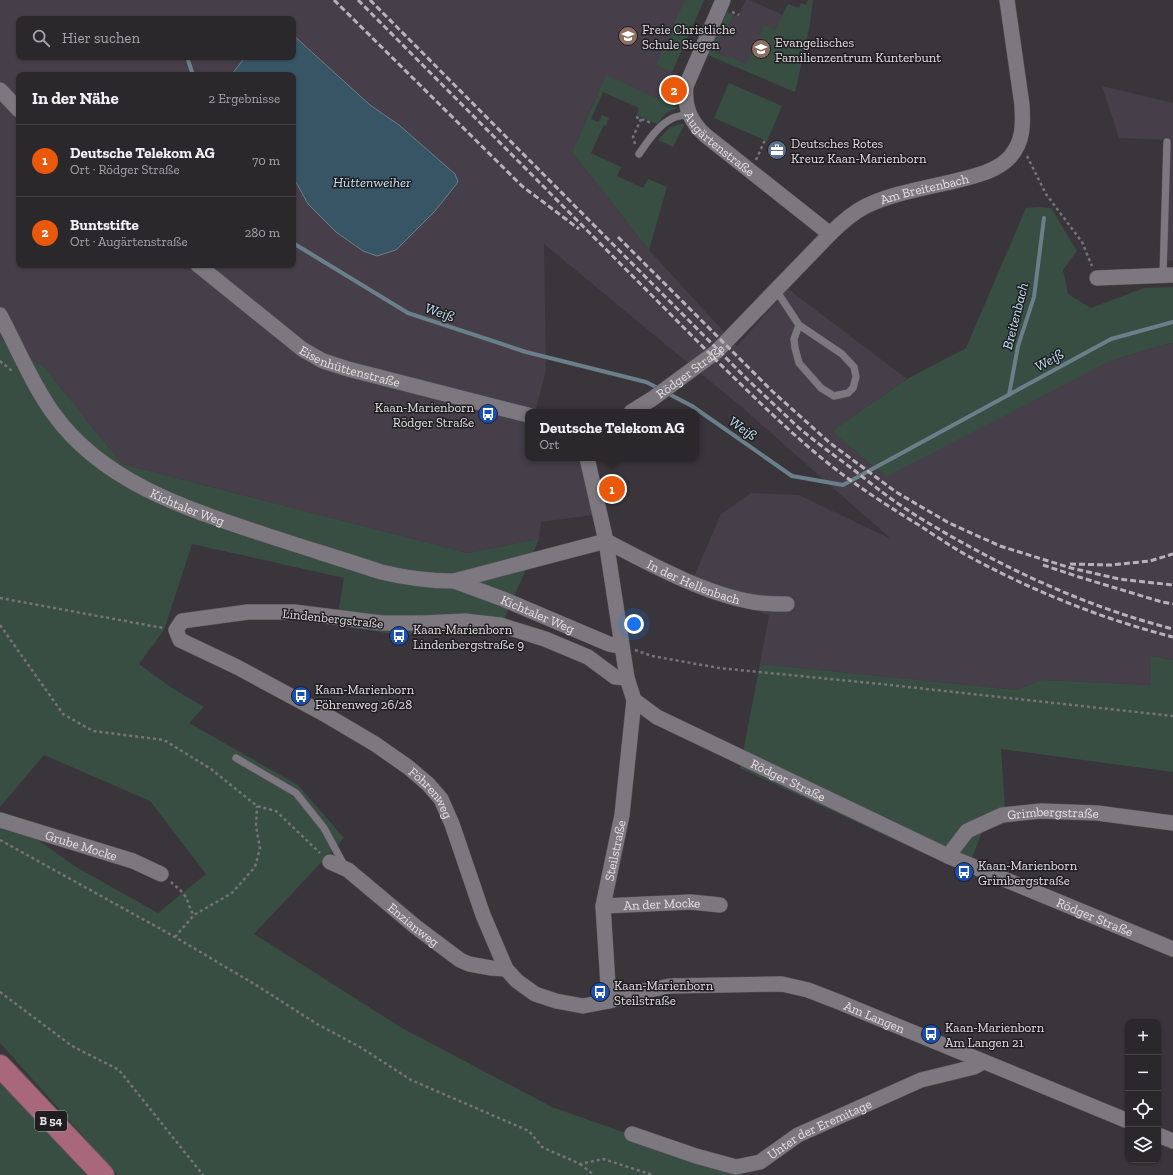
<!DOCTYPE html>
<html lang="de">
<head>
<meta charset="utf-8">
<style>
  :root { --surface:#2b282c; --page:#373438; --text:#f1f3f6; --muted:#a6a6a9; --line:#474448; --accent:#ea580c }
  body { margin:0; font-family:"Zilla Slab",serif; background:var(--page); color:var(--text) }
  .controls { position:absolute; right:12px; bottom:12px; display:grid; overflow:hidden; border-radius:8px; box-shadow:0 1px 3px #0004 }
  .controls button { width:36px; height:36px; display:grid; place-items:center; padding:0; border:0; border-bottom:1px solid var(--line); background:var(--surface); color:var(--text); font:20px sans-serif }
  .you { position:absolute; left:634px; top:624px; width:14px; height:14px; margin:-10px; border:3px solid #fff; border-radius:50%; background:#1a73e8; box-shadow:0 0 0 6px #1a73e833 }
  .badge { display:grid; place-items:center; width:26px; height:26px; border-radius:50%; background:var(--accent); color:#fff; font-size:13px; font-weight:700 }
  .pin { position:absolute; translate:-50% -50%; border:2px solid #fff; box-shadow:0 1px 4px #0006 }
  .popup { position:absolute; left:525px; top:409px; width:174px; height:52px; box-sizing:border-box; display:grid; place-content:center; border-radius:8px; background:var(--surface); filter:drop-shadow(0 1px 3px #0005); font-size:13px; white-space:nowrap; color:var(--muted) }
  .popup b { font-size:15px; color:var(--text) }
  .popup::after { content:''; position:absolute; left:50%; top:100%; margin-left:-8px; border:8px solid transparent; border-top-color:var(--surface) }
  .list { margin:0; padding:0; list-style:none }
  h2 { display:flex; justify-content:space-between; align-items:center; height:52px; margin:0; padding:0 16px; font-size:17px }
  h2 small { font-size:13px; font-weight:400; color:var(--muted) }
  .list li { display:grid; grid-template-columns:26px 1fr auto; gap:12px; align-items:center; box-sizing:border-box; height:72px; padding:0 16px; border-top:1px solid var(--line) }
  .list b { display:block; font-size:15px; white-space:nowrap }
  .list p { margin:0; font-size:13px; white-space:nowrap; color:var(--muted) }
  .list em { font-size:13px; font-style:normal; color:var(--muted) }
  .icon { flex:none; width:22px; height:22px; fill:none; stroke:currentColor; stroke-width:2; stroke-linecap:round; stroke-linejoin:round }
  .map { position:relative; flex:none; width:1173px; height:1175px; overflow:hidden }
  .search { position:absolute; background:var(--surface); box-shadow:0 1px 3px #0004; left:16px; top:16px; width:280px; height:44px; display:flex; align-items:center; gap:10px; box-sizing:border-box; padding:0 14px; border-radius:8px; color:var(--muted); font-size:15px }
  .panel { position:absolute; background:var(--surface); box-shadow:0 1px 3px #0004; left:16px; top:72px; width:280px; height:196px; border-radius:8px }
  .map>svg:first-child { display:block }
  .built { fill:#463e49; fill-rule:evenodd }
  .green { fill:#384e43 }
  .water { fill:#385565; stroke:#6b7f8b }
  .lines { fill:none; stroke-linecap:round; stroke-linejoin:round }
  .stream { stroke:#6b7f8b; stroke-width:4 }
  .service-casing { stroke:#575358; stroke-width:8 }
  .minor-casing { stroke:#575358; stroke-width:16 }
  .primary-casing { stroke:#575358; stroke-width:24 }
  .path { stroke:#777379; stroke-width:2.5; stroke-dasharray:3 3; stroke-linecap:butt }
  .service { stroke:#7d787f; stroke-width:7 }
  .minor { stroke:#7d787f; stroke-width:15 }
  .primary { stroke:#a8677b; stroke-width:22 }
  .rail { stroke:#b7b3b8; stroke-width:3; stroke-dasharray:6 3; stroke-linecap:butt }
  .labels { text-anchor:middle; stroke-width:3; stroke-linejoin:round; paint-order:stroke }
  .shield { fill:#1f1d20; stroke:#a8a6a9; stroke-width:1 }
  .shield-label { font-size:12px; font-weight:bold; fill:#e3e0e4 }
  .poi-label { font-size:13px; fill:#e3e0e4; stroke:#1f1d20; text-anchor:start }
  .street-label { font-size:13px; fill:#e3e0e4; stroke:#1f1d20 }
  .water-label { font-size:14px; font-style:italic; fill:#c4e6f9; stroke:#1f1d20 }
</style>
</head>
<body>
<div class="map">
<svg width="1173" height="1175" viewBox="0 0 1173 1175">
  <rect width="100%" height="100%" fill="#39353b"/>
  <g class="built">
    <path d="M0,0H704L672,72L677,74L658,116L599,90L572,152L649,250L737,346L788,289L907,379L832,431L1110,361L1159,346L1173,343V660L1151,656V685L1041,680L1017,690L760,664L769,615L689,588L721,514L751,493L799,495L891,539L745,410L544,244L546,371L535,412H528V458H587L600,514L541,522L539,539L468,553L122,464L45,368L0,339ZM19,19H293V57H19ZM19,75H293V265H19Z"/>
    <path d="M746,0H749L783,15L810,24L795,92L727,63L729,60L716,53L719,46L717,44L726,25L728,26L733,15L738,16Z"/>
    <path d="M1102,86L1173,103V260L1168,261L1165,203L1168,140L1119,138Z"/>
  </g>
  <g class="green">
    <path d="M685,0H704L672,72L656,65Z"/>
    <path d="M808,0H813L810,24L795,92L708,55L727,12L733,15L728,26H726L718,44L719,45L716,53L729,59L730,57L746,64L751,53L753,54L759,41L758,39L763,28L762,27L763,25L775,30L788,4L799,8L801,3L806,5Z"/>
    <path d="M606,75L678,108L665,114L657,124L637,115L639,108L603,92L591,119L599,122L602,115L609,118L606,126L604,125L591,153L621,167L617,176L643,188L648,179L667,187L649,250L572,152Z"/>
    <path d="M729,83L782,106L767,141L714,118Z"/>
    <path d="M680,124H685L673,147L658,140L670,127Z"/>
    <path d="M1037,207L1051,208L1077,251L1063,270L1068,294L1091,308L1144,288L1173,287V343L1159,346L1110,361L886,477L832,431L907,379L966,348L1026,208Z"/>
    <path d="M0,339L45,368L122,464L468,553L539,539L499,631L399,635L336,625L344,578L192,544L164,630L139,664L172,688L204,707L189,723L298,785L344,838L254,934L402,1028L552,1107L744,1175H118L0,1043V813L76,867L158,913L206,874L150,801L44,755L0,807Z"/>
    <path d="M1151,656L1173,660V772L1001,749L1006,823L982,832L966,873L740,768L760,664L1017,690L1041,680L1151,685Z"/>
    <path d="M0,1081L86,1175H0Z"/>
  </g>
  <path class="water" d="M293,35L370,105L399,125L455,174L458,182L435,211L396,250L377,256L363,251L336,232L308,204L293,177V75H233V73L245,57H293Z"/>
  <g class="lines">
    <g class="stream">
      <path d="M187,57L193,75"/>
      <path d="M293,243L408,313L526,352L646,382L660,389"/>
      <path d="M667,393L692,406L792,476L843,485L1111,339L1173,322"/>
      <path d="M1009,395L1018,346L1034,297L1044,218"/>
    </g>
    <g class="service-casing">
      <g id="service">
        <path d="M639,154C648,141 658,125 673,118C678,116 684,115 689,114"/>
        <path d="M1163,276L1167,142"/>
        <path d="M776,290L799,325L842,354L854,367L856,377L853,388L848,393L834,396L821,388L799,363L795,348L794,339L799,325"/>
        <path d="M236,758L296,793L324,828L345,867"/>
      </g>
    </g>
    <g class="minor-casing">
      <g id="minor">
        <path id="s1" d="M723,0L686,86C684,107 690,121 705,135L830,234"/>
        <path d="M0,90L19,110"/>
        <path id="s2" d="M198,265L302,349L323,361L348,369L528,415"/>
        <path d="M1097,278L1173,275"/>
        <path id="s3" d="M0,315C17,347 32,384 53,413C102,482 187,509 263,534C302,547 342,559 381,572C406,578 429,581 454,581L606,541"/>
        <path id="s4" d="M631,412L652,399L716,352L830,234C841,223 852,213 866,206C893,193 926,188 955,181C974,176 996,172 1010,157C1024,141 1023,123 1022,105L1007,0"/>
        <path id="s5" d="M587,458L606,541L627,678L634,700L657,717L948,856L1173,949"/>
        <path id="s6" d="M606,541C650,564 705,594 753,602C764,604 776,604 787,604"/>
        <path id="s7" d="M454,581L503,599L609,644L621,646"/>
        <path id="s8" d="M627,678L615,677L588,657L545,639L500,625L465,621L423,623H382L294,612H248L182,621L176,630L180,640L237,667L326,715L375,744L408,767L428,784L441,799L452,824L483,915L506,969L517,981L535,994L556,1001L583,1006L609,1001L644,991L670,986L782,984L808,990L839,1002L1128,1121"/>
        <path id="s9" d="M0,820L133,861L161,874"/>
        <path id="s10" d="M948,856L967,831L1002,815L1041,811L1097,813L1173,823"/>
        <path id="s11" d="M330,862L348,870L416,927L460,960L469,964L491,968L506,969"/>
        <path id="s12" d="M603,906L691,902L720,905"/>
        <path id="s13" d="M609,1001L603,906L622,815L634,700"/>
        <path id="s14" d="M632,1134L696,1156L736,1167L760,1162L798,1135L921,1080L974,1067L983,1062"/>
        <path d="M1158,1135L1173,1141"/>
      </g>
    </g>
    <g class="primary-casing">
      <path id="primary" d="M0,1066L103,1175"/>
    </g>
    <g class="path">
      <path d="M732,12L739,15"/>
      <path d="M636,117L651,123"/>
      <path d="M635,144L633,137L641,119"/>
      <path d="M1027,156L1046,194L1082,242L1092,266"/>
      <path d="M756,160L765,140"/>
      <path d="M0,361L12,371"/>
      <path d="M0,598L163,628"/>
      <path d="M0,625L63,714L93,731L164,740L211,769L257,806L276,811L320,853"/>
      <path d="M635,650L652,656L719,668L881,684L1173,716"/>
      <path d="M0,840L175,937L256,985L317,1024L360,1047L411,1080L529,1131L542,1147L580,1164L603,1159L653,1175"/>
      <path d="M171,882C175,886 181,890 185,896C189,902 189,909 194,915"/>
      <path d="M175,937L194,915L232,893L255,867L260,848L256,826L257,806"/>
      <path d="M0,992L72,1046L119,1070L203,1175"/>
      <path d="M580,1164L594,1175"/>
    </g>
    <use href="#service" class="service"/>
    <use href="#minor" class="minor"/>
    <use href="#primary" class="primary"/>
    <g class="rail">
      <path d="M334,0L522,186L579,229"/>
      <path d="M358,0L720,364C752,395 783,426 818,455C850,482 886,505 922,527C937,537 952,547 968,556C1033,591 1102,619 1173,637"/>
      <path d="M370,0L748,380C765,396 782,412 799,428C817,443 835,456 854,470C875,487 897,504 920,518C999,566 1083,606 1173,629"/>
      <path d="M618,237L772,391L830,443L896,492L949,523L1000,546L1071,568L1119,579L1173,585"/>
      <path d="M1070,564L1111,565L1150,561L1173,554"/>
      <path d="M1043,565L1079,577L1162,602L1173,604"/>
    </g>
  </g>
  <defs>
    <g id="school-disc" transform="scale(1)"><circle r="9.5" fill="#8d6e63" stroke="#1f1d20"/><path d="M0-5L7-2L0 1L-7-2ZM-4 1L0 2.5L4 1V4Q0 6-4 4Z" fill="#fff"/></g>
    <g id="office-disc" transform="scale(1)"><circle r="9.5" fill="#5c6f8a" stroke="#1f1d20"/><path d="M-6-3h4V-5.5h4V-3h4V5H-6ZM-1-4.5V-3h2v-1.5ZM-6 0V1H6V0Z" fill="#fff"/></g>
    <g id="bus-disc" transform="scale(1)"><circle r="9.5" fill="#1a4fb4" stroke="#1f1d20"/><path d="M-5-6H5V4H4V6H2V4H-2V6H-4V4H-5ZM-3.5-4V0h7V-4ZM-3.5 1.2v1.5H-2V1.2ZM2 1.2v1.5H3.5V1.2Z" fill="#fff"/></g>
  </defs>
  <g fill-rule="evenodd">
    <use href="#school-disc" x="628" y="36"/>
    <use href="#school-disc" x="761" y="49"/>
    <use href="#office-disc" x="777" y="150"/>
    <use href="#bus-disc" x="488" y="414"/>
    <use href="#bus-disc" x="399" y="636"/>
    <use href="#bus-disc" x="301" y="696"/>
    <use href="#bus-disc" x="964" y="872"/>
    <use href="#bus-disc" x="600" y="992"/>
    <use href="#bus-disc" x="931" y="1034"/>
  </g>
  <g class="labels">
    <rect class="shield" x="35" y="1111" width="32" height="20" rx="3"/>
    <g class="shield-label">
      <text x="51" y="1125">B 54</text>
    </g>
    <g class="poi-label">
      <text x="642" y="34">Freie Christliche<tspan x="642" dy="15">Schule Siegen</tspan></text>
      <text x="775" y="47">Evangelisches<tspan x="775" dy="15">Familienzentrum Kunterbunt</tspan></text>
      <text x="791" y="148">Deutsches Rotes<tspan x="791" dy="15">Kreuz Kaan-Marienborn</tspan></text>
      <text x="474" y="412" text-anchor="end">Kaan-Marienborn<tspan x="474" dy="15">Rödger Straße</tspan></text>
      <text x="413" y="634">Kaan-Marienborn<tspan x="413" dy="15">Lindenbergstraße 9</tspan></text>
      <text x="315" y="694">Kaan-Marienborn<tspan x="315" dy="15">Föhrenweg 26/28</tspan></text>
      <text x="978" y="870">Kaan-Marienborn<tspan x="978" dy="15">Grimbergstraße</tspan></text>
      <text x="614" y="990">Kaan-Marienborn<tspan x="614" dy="15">Steilstraße</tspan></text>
      <text x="945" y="1032">Kaan-Marienborn<tspan x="945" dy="15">Am Langen 21</tspan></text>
    </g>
    <g class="street-label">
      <text dy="5" stroke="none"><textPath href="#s1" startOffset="165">Augärtenstraße</textPath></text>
      <text dy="5" stroke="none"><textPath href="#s4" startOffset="375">Am Breitenbach</textPath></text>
      <text dy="5" stroke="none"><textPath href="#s2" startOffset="185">Eisenhüttenstraße</textPath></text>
      <text dy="5" stroke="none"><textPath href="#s4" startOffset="72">Rödger Straße</textPath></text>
      <text dy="5" stroke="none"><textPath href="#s3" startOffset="278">Kichtaler Weg</textPath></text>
      <text dy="5" stroke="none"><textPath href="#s6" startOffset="97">In der Hellenbach</textPath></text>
      <text dy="5" stroke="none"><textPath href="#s7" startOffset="90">Kichtaler Weg</textPath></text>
      <text transform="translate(333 618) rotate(6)" y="5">Lindenbergstraße</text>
      <text dy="5" stroke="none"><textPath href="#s5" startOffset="421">Rödger Straße</textPath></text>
      <text dy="5" stroke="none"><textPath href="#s8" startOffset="777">Föhrenweg</textPath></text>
      <text dy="5" stroke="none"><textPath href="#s10" startOffset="121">Grimbergstraße</textPath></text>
      <text dy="5" stroke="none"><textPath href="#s9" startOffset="85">Grube Mocke</textPath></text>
      <text dy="5" stroke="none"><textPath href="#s13" startOffset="152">Steilstraße</textPath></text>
      <text dy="5" stroke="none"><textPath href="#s12" startOffset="59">An der Mocke</textPath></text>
      <text dy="5" stroke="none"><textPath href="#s5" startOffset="757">Rödger Straße</textPath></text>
      <text dy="5" stroke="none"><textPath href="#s11" startOffset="105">Enzianweg</textPath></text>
      <text dy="5" stroke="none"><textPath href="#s8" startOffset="1358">Am Langen</textPath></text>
      <text dy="5" stroke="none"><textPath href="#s14" startOffset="202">Unter der Eremitage</textPath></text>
    </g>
    <g class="water-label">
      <text x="372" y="187">Hüttenweiher</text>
      <text transform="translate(440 312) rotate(19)" y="5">Weiß</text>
      <text transform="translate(1015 316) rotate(-76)" y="5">Breitenbach</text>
      <text transform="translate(1049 360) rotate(-29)" y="5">Weiß</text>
      <text transform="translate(743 428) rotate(35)" y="5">Weiß</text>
    </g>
  </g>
</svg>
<div class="controls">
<button>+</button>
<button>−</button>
<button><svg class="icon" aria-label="locate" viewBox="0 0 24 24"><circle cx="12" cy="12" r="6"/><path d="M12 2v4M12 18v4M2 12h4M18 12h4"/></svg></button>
<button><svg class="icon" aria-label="layers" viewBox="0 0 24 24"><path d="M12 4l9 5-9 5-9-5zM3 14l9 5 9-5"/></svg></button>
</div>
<div class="you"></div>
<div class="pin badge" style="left:612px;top:489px">1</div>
<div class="popup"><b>Deutsche Telekom AG</b>Ort</div>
<div class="pin badge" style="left:674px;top:90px">2</div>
<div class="search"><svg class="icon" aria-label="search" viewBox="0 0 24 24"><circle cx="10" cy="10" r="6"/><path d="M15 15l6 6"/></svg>Hier suchen</div>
<section class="panel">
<h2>In der Nähe<small>2 Ergebnisse</small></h2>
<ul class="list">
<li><span class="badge">1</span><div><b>Deutsche Telekom AG</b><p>Ort · Rödger Straße</p></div><em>70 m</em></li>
<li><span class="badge">2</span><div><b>Buntstifte</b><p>Ort · Augärtenstraße</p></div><em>280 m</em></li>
</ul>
</section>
</div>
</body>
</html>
